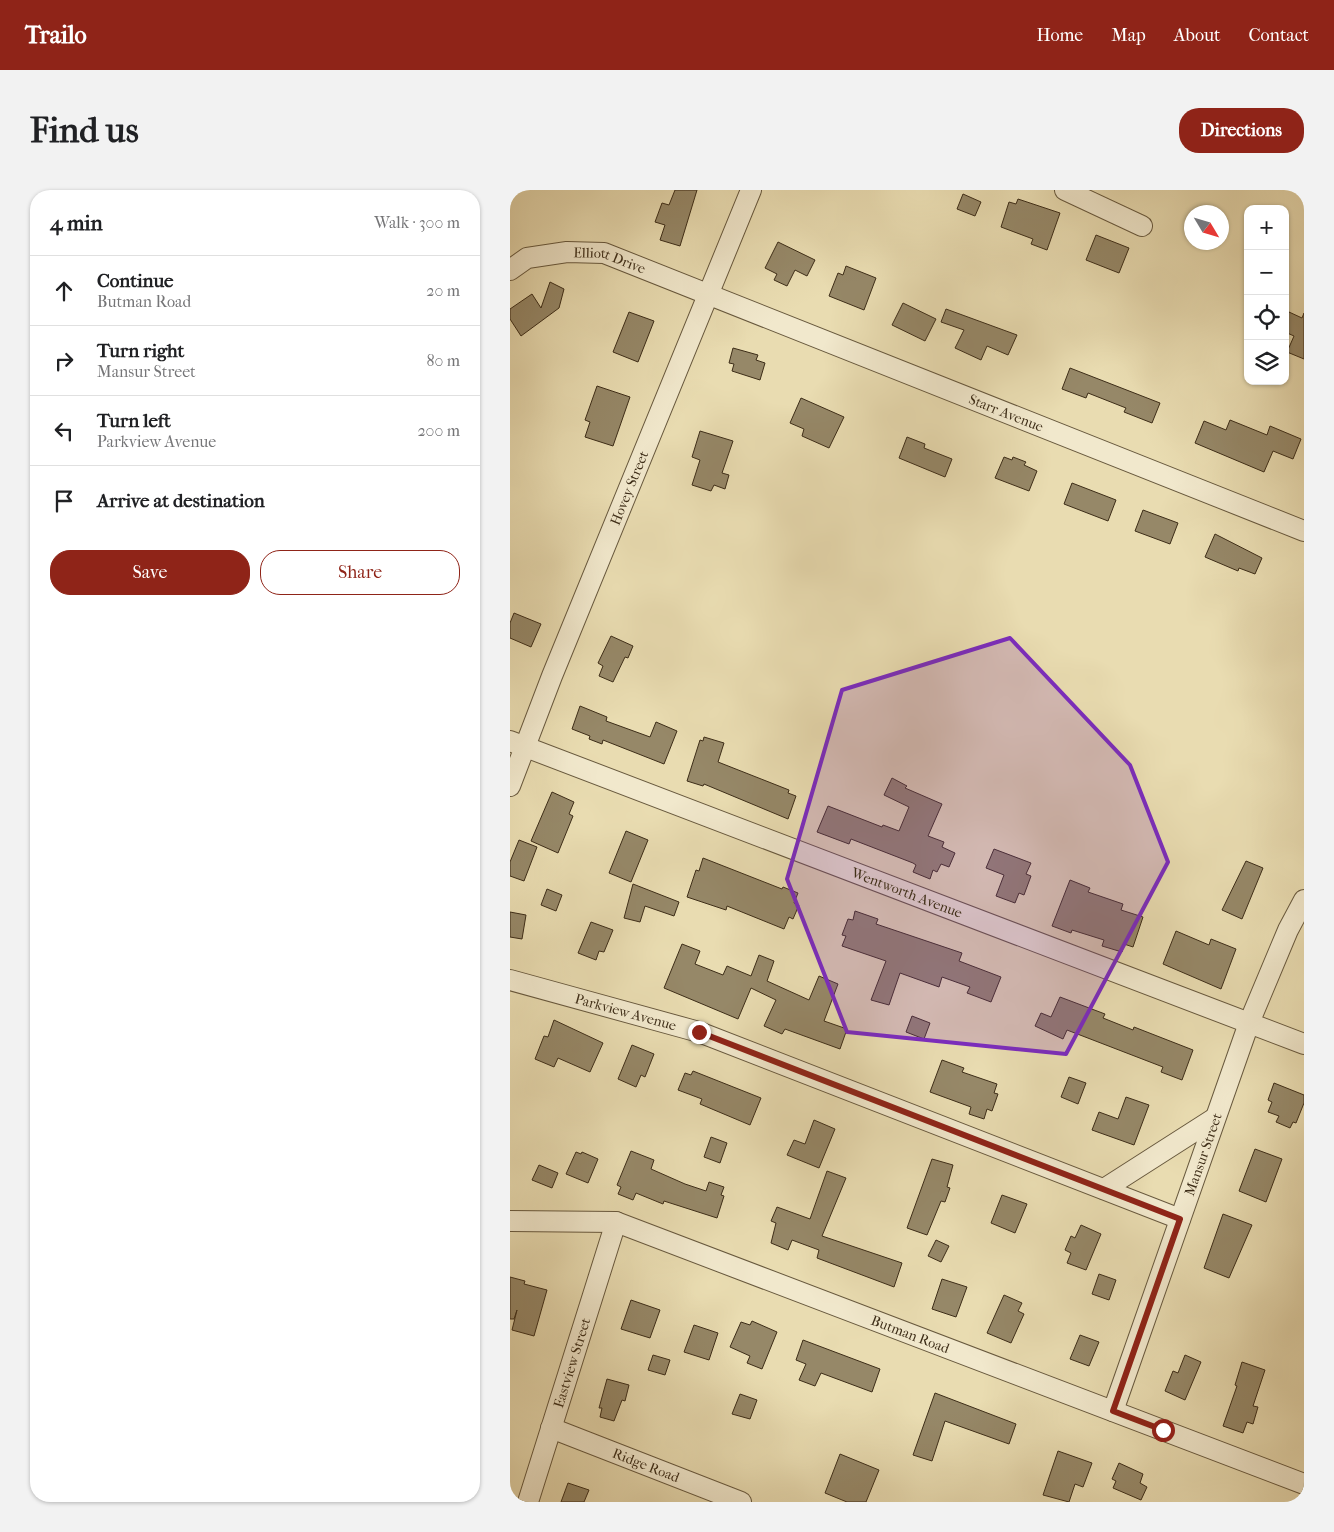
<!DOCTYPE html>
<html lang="en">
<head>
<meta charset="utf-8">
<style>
  :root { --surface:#fff; --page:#f2f2f2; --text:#202124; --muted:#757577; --line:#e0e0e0; --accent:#8f2418 }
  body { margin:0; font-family:"IM FELL French Canon",serif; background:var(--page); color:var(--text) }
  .controls { position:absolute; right:15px; top:15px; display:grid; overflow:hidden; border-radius:10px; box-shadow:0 1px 4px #0004 }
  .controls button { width:45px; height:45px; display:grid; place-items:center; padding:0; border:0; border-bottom:1px solid var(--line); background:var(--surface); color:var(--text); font:25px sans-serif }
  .compass { position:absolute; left:674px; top:15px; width:45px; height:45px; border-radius:50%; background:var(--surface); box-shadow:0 1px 4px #0004; rotate:128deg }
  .stop { position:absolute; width:15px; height:15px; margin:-11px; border:4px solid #8f2418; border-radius:50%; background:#fff }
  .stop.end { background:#8f2418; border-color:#fff; box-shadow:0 1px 5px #0008 }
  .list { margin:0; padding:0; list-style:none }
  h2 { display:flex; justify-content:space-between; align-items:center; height:65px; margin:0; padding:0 20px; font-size:21px }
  h2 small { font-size:16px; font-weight:400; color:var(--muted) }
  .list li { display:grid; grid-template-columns:32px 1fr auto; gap:15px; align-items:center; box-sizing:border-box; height:70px; padding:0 20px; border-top:1px solid var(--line) }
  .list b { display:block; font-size:19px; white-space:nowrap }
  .list p { margin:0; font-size:16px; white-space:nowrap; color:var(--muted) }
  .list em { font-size:16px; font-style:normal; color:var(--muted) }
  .actions { display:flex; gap:10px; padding:15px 20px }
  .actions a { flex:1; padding:11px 0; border:1px solid var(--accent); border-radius:20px; text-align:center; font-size:18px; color:var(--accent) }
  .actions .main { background:var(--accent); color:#fff }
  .icon { flex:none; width:28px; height:28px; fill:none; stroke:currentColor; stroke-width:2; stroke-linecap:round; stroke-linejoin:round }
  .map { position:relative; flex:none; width:794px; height:1312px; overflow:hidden; border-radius:20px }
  header { display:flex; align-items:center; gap:30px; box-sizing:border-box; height:70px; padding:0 25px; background:var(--accent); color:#fff }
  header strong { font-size:24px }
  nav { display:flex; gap:28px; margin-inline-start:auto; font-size:18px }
  .intro { display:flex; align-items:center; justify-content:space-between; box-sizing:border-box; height:120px; padding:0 30px }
  h1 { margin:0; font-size:35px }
  .button { padding:12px 22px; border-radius:20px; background:var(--accent); color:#fff; font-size:18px; font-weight:700 }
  main { display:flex; gap:30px; padding:0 30px }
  aside { flex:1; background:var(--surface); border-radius:20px; box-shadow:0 1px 4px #0004 }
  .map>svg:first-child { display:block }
  .building { fill:#968868; stroke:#3d2d18 }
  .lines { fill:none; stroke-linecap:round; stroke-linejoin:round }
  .minor-casing { stroke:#68593e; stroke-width:22 }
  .minor { stroke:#f1e8cc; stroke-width:20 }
  .route { stroke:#8f2418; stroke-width:6 }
  .marked { fill:#7b2cbf; fill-opacity:0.2; stroke:#7b2cbf; stroke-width:4; stroke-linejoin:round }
  .labels { text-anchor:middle; stroke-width:4; stroke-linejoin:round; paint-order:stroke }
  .street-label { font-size:14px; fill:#3d2d18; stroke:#f1e8cc }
</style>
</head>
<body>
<header>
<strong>Trailo</strong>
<nav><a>Home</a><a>Map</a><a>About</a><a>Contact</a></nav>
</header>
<div class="intro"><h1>Find us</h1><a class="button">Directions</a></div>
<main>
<aside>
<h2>4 min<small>Walk · 300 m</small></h2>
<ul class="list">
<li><svg class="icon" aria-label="ahead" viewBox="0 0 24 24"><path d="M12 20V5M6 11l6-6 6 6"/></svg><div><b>Continue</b><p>Butman Road</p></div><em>20 m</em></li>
<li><svg class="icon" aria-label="right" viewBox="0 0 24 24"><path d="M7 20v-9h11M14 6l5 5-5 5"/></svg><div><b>Turn right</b><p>Mansur Street</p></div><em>80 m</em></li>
<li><svg class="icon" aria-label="left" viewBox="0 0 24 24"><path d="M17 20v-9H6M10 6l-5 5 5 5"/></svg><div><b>Turn left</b><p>Parkview Avenue</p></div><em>200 m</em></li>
<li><svg class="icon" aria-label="arrive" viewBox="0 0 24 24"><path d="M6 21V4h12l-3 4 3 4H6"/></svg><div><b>Arrive at destination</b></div></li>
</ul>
<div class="actions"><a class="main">Save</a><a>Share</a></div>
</aside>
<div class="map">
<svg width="794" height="1312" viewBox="0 0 794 1312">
  <rect width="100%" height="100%" fill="#e9dcb1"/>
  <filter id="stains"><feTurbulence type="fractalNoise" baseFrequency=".004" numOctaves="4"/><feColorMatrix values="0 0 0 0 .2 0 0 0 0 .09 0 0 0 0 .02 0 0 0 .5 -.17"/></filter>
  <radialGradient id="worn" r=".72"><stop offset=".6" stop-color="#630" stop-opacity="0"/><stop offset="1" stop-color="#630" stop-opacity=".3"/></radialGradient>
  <g class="building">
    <path d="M165,0H187L170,56L150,50L155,35L145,32L152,13L159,15Z"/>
    <path d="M453,4L471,12L465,26L447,19Z"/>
    <path d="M508,9L550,23L537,60L521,54L523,49L491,37L499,12L506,14Z"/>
    <path d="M586,45L619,58L609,83L576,70Z"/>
    <path d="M268,52L305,70L297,86L285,80L277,96L264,90L267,84L255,78Z"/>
    <path d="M336,76L366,88L354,120L319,106L328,83L333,85Z"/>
    <path d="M40,92L54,99L49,118L11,146L0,129V119L22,104L31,118Z"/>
    <path d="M393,113L426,129L415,151L382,135Z"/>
    <path d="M436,119L507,145L498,165L477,156L471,170L445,158L454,140L431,132Z"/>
    <path d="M119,122L144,131L128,172L103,162Z"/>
    <path d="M779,122L792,128L794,123V169L777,162L784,146L775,142V132Z"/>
    <path d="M223,158L248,165L246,170L255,173L250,190L222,181L224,174L219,173Z"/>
    <path d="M560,178L650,213L642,233L614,222L616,218L578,203L576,208L552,199Z"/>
    <path d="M87,196L120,207L103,256L75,247L80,232L75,230Z"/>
    <path d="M291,208L334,227L319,258L292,246L294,239L280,233Z"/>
    <path d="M720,230L757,245L760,236L791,249L783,269L763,261L754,282L685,253L694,231L716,240Z"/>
    <path d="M190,241L223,251L212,283L219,285L215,299L204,295L201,301L182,295L190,270L182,267Z"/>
    <path d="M397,247L415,254L414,258L442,269L435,287L389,268Z"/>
    <path d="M494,267L502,270L503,267L516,272L514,275L527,281L519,301L485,288Z"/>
    <path d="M562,293L606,310L598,331L554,314Z"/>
    <path d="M633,320L668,333L660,354L625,341Z"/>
    <path d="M705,344L752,368L745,384L729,378L728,381L695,367Z"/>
    <path d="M4,423L31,434L21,457L0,448V433Z"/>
    <path d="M101,446L123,456L118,468L115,467L103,492L89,486L93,476L88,473Z"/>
    <path d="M70,516L97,527L96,531L140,547L146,532L167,541L154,574L93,550L92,554L79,549L80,546L62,539Z"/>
    <path d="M194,547L214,553L208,572L279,600L278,603L286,606L278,629L194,594L193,596L177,591L190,550L193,551Z"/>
    <path d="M382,588L397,596L395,598L432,614L418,646L434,652L432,657L445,663L439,677L431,674L427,682L423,680L420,689L403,682L406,675L403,673L341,649L339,654L307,642L318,616L372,637L373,635L389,641L399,617L374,605Z"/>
    <path d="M42,602L64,612L59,624L63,626L48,663L21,651Z"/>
    <path d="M116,641L138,650L121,692L99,683Z"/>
    <path d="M9,650L27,657L14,691L0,686V672Z"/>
    <path d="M484,659L521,673L516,684L521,686L514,705L509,703L505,713L486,706L494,685L476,678Z"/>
    <path d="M193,668L272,699L273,697L288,703L284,713L289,715L283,729L279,727L274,739L217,716L216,720L177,707L186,680L189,681Z"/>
    <path d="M736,671L753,678L732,729L712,720Z"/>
    <path d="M560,690L580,698L578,702L613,714L611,720L633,727L623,757L614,754L612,762L592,756L594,750L562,740L561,743L542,736Z"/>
    <path d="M123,694L169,712L164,726L135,716L130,732L114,728Z"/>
    <path d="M37,699L52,705L46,721L31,715Z"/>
    <path d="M345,721L368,729L366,734L452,763L449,771L491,787L481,812L457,803L460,797L432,787L429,797L390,783L379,815L361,810L376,771L332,756L336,746L332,745L338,729L343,730Z"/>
    <path d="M0,722L16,725L12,749L0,747Z"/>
    <path d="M81,732L103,740L94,762L89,761L86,770L68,763Z"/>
    <path d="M666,741L699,755L701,749L726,759L711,799L653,774Z"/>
    <path d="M172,754L190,761L185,774L213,785L217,776L241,786L249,765L264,771L257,791L299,810L309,786L328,794L314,831L337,839L330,859L275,839L272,844L254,836L266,810L241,798L228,829L154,798Z"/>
    <path d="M550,807L595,824L593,828L623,840L624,837L683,860L672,890L651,882L653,877L557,840L553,849L525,836L531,823L541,827Z"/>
    <path d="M402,826L420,833L414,849L396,842Z"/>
    <path d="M44,830L93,853L80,882L48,868L44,877L25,869L34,846L38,847Z"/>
    <path d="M122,855L144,864L135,887L131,885L126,897L108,889Z"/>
    <path d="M432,870L454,878L452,882L487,894L484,903L488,904L482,921L477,919L474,929L459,924L461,917L420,902Z"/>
    <path d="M183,881L251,908L240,935L190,914L192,909L168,900L175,883L181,885Z"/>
    <path d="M559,887L576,893L568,914L551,907Z"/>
    <path d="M764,893L794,905V913L786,933L783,932L780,938L766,932L769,926L758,922L762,912L758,910Z"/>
    <path d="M616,907L639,915L624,955L582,940L589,922L608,929Z"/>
    <path d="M304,930L325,939L309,978L277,965L284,950L295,954Z"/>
    <path d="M201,947L217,953L210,973L194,967Z"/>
    <path d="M745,959L772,969L756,1012L729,1001Z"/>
    <path d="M121,961L144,970L141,979L175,994L196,1001L199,992L214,997L211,1005L214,1006L207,1028L154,1011L153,1014L126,1003L123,1010L108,1004L111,997L107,995Z"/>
    <path d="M66,962L71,964L72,962L88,969L78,993L56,984Z"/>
    <path d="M422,969L443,975L437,997L440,998L435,1012L431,1011L417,1045L397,1038Z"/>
    <path d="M29,975L48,983L42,998L22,990Z"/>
    <path d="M317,981L336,988L312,1046L392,1073L384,1097L307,1068L309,1060L282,1050L278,1060L261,1053L266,1033L261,1031L267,1017L300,1029Z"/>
    <path d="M492,1005L517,1014L505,1043L481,1033Z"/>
    <path d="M713,1024L742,1035L719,1088L694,1078Z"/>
    <path d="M571,1035L591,1044L576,1080L557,1073L561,1063L555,1060L561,1046L565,1048Z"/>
    <path d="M426,1050L439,1056L431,1072L418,1066Z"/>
    <path d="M589,1084L606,1090L599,1110L582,1104Z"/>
    <path d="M0,1087L15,1091L14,1094L37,1100L24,1146L2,1140L7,1120L4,1129H0Z"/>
    <path d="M432,1089L457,1097L446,1127L422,1119Z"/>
    <path d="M494,1105L512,1113L508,1121L514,1124L501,1153L477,1143Z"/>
    <path d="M121,1110L150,1120L140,1148L111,1139Z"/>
    <path d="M242,1131L267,1142L252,1179L237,1173L240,1166L220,1157L231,1132L240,1135Z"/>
    <path d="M184,1135L208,1143L199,1170L174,1162Z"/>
    <path d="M570,1145L589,1152L579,1176L560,1169Z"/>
    <path d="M293,1150L370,1179L362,1202L311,1183L305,1196L289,1190L296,1174L286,1170Z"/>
    <path d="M143,1165L160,1170L155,1185L138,1180Z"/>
    <path d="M675,1165L691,1172L675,1210L655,1201L663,1181L668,1183Z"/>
    <path d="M732,1172L755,1180L743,1216L748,1217L743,1234L737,1232L733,1243L713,1236L727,1196L725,1195Z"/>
    <path d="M97,1189L119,1195L115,1211L112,1210L104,1231L90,1227L92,1218H89Z"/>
    <path d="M425,1203L506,1234L499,1254L435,1231L422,1271L403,1265Z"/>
    <path d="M230,1204L247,1210L240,1229L222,1224Z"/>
    <path d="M548,1261L582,1273L573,1297L565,1294L559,1312L533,1305Z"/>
    <path d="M330,1264L369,1280L356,1312H337L315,1303Z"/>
    <path d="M609,1273L633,1284L630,1293L637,1297L631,1310L603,1298L606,1291L602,1289Z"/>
    <path d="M58,1293L79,1300L74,1312H51Z"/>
  </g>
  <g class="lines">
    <g class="minor-casing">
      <g id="minor">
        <path d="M555,0L632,36"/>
        <path id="s1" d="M0,80L17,68L57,62L94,63L794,341"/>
        <path id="s2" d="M0,551L794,854"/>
        <path id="s3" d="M0,596L42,486L241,0"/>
        <path id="s4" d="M0,790L189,842L670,1029"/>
        <path d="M594,999L705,928"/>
        <path id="s5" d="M0,1031L106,1032L794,1294"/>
        <path id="s6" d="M603,1221L739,833L778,740L794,710"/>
        <path id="s7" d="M41,1238L231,1312"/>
        <path id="s8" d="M18,1312L106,1032"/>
      </g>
    </g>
    <use href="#minor" class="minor"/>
  </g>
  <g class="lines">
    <path class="route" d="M189,842L670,1029L603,1221L653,1240"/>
  </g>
  <path class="marked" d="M500,448L620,575L658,672L556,864L337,842L277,689L332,500Z"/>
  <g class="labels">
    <g class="street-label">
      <text dy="5" stroke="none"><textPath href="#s1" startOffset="105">Elliott Drive</textPath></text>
      <text dy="5" stroke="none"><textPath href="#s1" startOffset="531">Starr Avenue</textPath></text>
      <text dy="5" stroke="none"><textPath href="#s3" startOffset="321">Hovey Street</textPath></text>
      <text dy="5" stroke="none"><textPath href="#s2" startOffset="425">Wentworth Avenue</textPath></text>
      <text dy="5" stroke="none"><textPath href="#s4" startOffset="120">Parkview Avenue</textPath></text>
      <text dy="5" stroke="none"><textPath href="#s6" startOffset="272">Mansur Street</textPath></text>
      <text dy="5" stroke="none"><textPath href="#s5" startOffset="421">Butman Road</textPath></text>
      <text dy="5" stroke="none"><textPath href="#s8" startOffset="146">Eastview Street</textPath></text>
      <text dy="5" stroke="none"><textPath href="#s7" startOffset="102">Ridge Road</textPath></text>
    </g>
  </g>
  <rect width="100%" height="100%" filter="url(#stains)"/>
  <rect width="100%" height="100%" fill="url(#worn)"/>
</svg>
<div class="controls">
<button>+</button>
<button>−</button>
<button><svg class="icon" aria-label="locate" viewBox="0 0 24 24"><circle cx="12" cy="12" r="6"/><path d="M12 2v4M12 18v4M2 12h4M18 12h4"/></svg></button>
<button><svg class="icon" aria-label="layers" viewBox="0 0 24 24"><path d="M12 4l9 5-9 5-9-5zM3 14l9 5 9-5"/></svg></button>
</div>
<svg class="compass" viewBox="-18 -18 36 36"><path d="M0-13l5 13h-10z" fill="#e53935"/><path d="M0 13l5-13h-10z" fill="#757577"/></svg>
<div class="stop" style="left:653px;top:1240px"></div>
<div class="stop end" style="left:189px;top:842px"></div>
</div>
</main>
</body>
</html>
